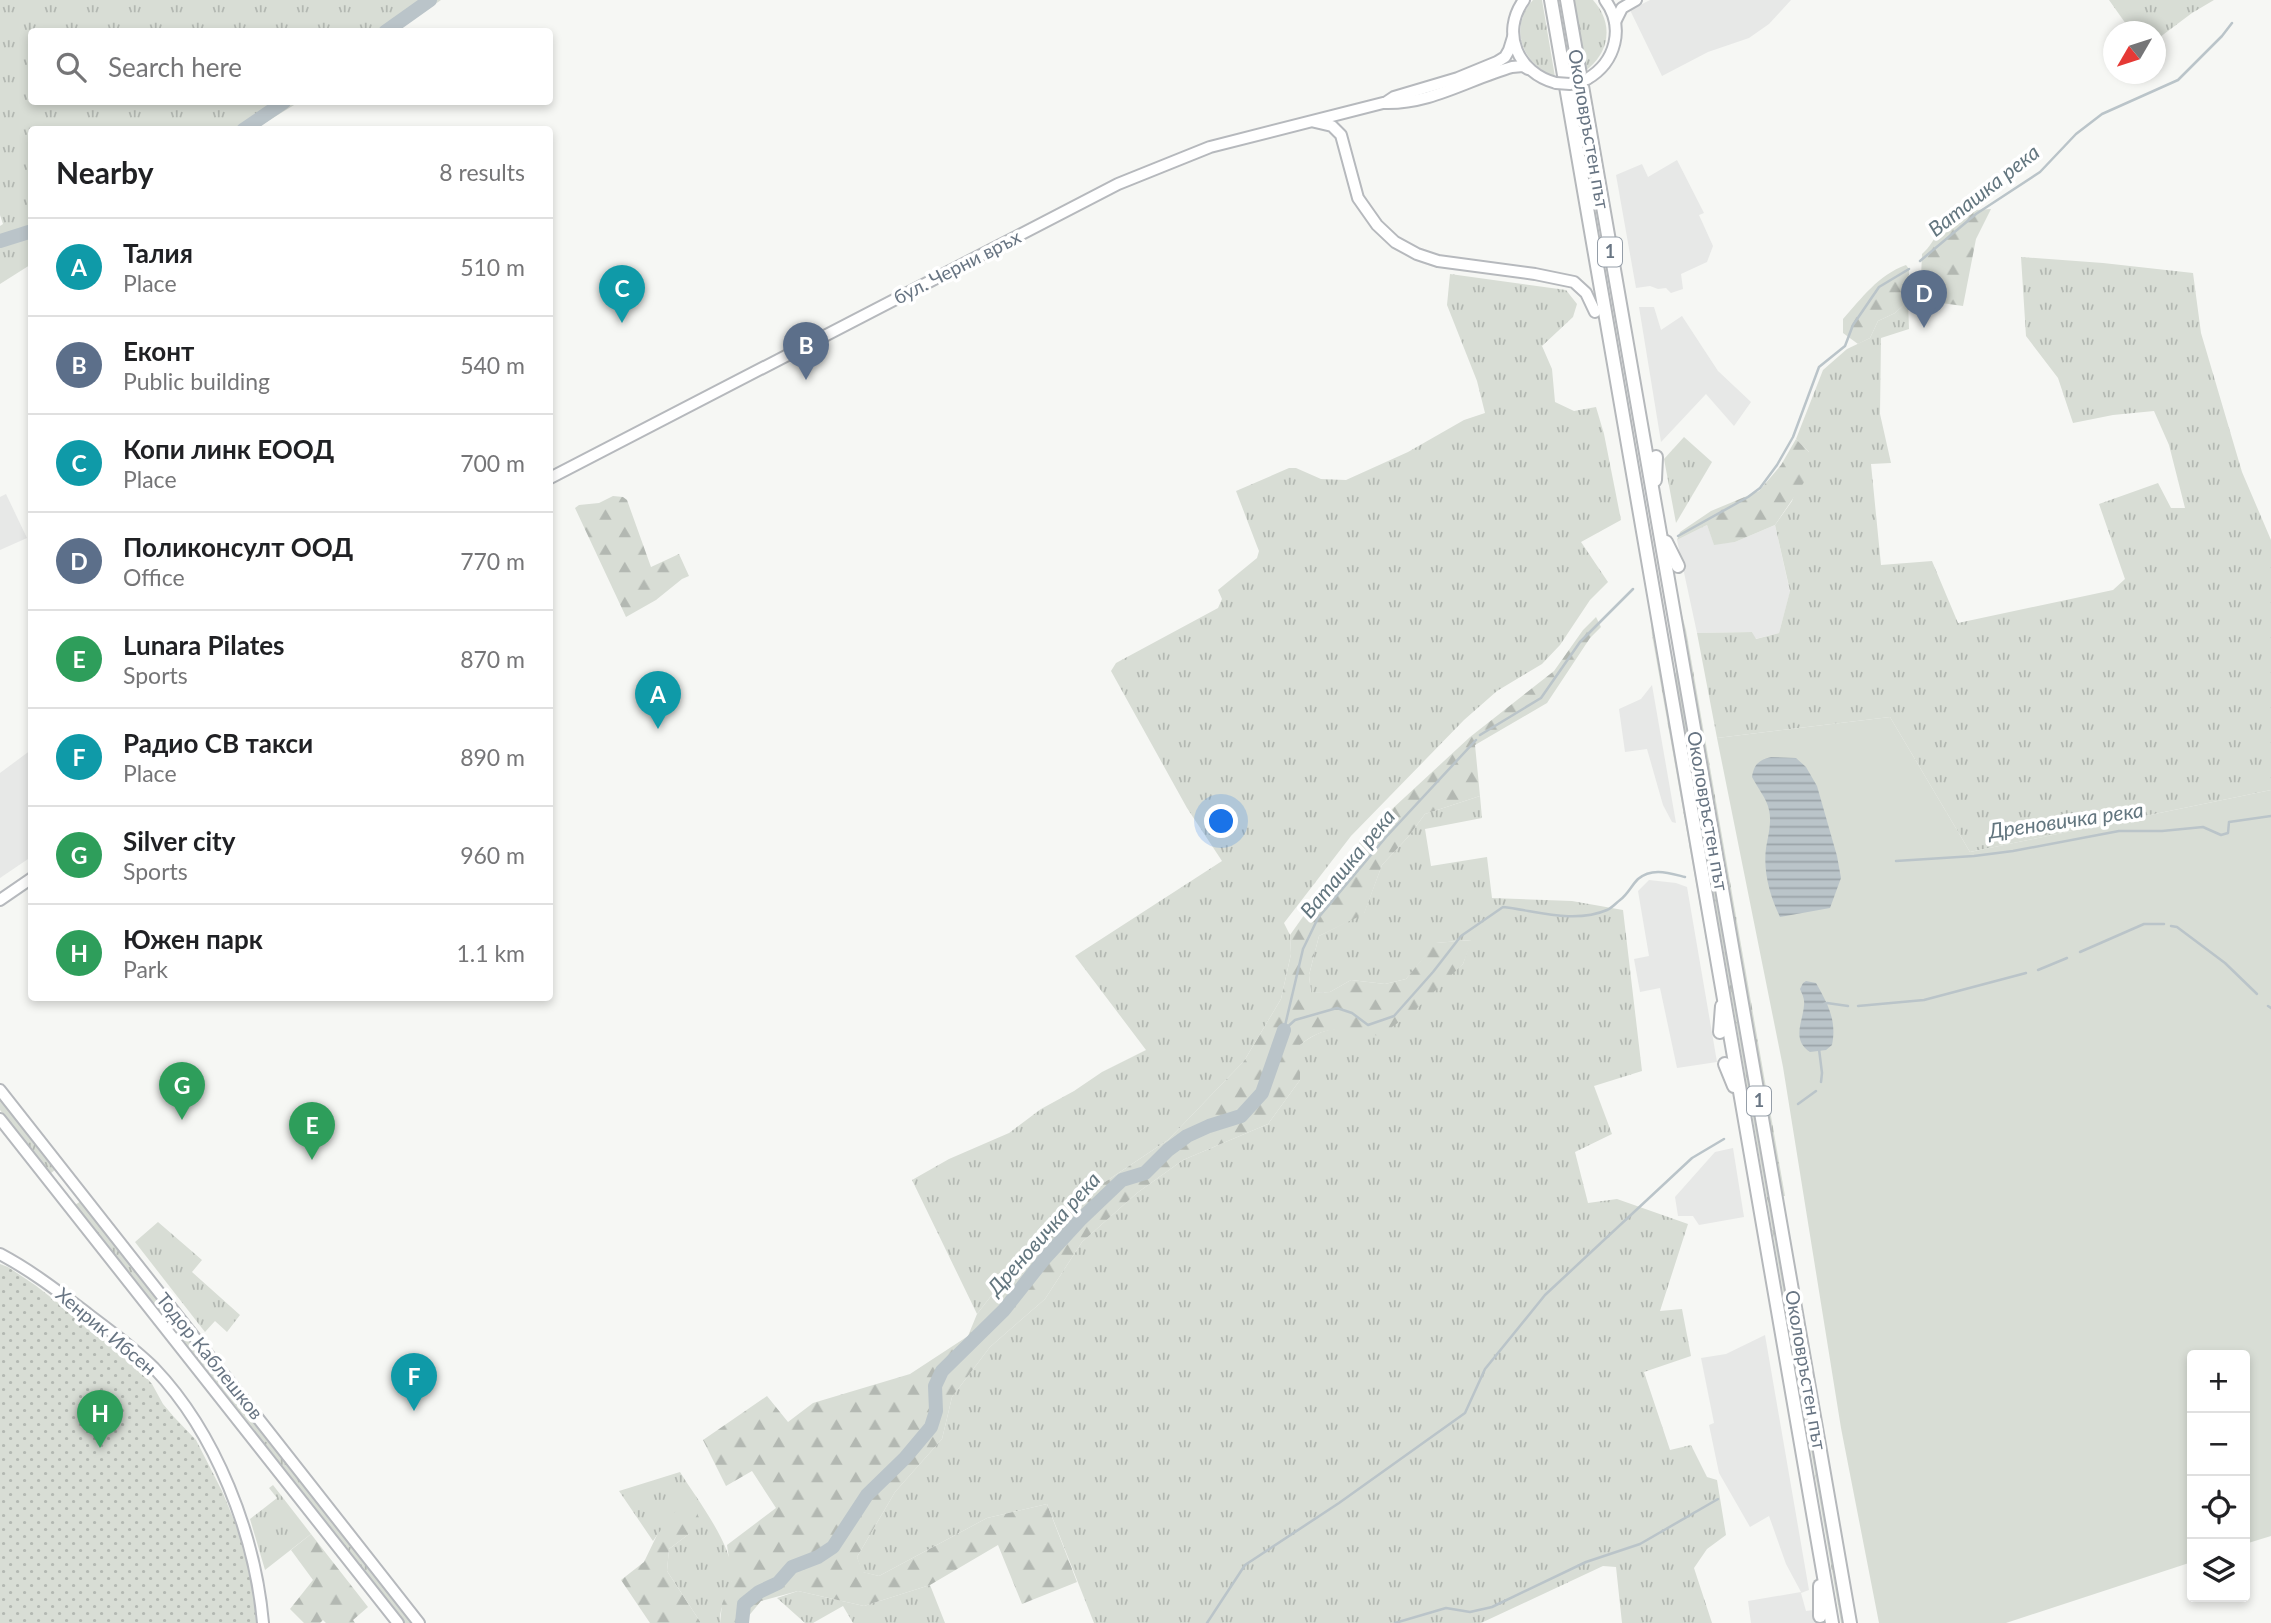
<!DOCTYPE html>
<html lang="en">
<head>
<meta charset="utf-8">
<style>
  :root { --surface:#fff; --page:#f2f2f2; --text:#202124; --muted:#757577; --line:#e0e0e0; --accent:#2563eb }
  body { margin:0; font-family:Lato,sans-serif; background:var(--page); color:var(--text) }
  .controls { position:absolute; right:21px; bottom:21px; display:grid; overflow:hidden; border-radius:7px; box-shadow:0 4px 10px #0003 }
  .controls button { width:63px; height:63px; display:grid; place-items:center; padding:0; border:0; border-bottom:2px solid var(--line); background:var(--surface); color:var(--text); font:35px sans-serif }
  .compass { position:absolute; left:2103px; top:21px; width:63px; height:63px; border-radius:50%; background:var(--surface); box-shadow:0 4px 10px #0003; rotate:231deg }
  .you { position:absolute; left:1222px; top:822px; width:24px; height:24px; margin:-18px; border:5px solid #fff; border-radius:50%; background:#1a73e8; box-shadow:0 0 0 10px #1a73e833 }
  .badge { display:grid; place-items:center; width:46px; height:46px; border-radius:50%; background:var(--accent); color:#fff; font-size:23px; font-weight:700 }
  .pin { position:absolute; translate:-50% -58px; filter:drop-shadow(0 2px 4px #0008) }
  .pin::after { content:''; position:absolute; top:37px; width:24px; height:21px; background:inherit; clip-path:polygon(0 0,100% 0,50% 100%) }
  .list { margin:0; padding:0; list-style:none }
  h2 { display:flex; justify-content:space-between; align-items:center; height:91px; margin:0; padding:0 28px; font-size:30px }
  h2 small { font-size:23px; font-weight:400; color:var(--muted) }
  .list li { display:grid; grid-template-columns:46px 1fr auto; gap:21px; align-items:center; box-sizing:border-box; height:98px; padding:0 28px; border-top:2px solid var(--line) }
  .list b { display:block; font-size:26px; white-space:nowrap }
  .list p { margin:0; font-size:23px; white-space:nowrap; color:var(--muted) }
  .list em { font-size:23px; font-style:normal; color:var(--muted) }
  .icon { flex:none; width:38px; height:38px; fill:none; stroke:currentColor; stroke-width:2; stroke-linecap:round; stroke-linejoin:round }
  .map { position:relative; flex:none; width:2271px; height:1623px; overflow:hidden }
  .search { position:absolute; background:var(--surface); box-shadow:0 4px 10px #0003; left:28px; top:28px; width:525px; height:77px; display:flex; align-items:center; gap:18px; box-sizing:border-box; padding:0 24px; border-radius:7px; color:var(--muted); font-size:26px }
  .panel { position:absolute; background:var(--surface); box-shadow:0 4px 10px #0003; left:28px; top:126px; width:525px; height:875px; border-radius:7px }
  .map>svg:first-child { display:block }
  .built { fill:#e7e8e7 }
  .grass { fill:url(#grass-tufts) }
  .forest { fill:url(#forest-firs) }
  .park { fill:url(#park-dots) }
  .garden { fill:#d8ddd5 }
  .water { fill:url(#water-rules) }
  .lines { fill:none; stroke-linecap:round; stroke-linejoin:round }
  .stream { stroke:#bac4c9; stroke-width:2.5 }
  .river { stroke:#bac4c9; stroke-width:14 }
  .major-casing { stroke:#b6b9bd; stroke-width:14 }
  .highway-casing { stroke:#b5b8bb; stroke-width:16 }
  .major { stroke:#fff; stroke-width:10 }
  .highway { stroke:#fff; stroke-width:12 }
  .major-bridge-casing { stroke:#b6b9bd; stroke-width:14; stroke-linecap:butt }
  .major-bridge { stroke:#fff; stroke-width:10 }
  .labels { text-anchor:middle; stroke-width:7; stroke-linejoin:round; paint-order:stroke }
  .shield { fill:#fff; stroke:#959ea8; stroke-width:2 }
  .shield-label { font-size:18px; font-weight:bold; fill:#687583 }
  .street-label { font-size:19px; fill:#687583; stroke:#fff }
  .water-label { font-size:21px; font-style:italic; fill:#63767f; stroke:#fff }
</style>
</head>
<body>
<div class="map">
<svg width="2271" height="1623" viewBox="0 0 2271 1623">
  <defs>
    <pattern id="grass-tufts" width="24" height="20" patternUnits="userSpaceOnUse" patternTransform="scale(1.75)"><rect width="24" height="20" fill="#d8ddd5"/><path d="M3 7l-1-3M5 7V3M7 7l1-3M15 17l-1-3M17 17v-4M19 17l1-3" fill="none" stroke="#b3b8b2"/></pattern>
    <pattern id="forest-firs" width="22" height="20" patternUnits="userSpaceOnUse" patternTransform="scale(1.75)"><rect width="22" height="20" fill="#d8ddd5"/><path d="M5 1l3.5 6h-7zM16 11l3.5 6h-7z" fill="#b3b8b2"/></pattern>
    <pattern id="park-dots" width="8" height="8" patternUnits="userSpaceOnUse" patternTransform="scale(1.75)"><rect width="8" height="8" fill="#d8ddd5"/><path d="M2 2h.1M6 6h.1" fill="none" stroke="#b3b8b2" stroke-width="1.8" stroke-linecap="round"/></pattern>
    <pattern id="water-rules" width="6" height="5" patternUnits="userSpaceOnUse" patternTransform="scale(1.75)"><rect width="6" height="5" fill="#bac4c9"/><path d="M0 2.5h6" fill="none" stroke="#9ba4a9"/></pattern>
  </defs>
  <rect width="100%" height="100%" fill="#f6f7f4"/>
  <g class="built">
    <path d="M1650,0H1791L1769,24L1749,38L1708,52L1662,76L1630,10Z"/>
    <path d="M1677,160L1704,213L1699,215L1713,246L1707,262L1681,274L1683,289L1671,293L1666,288L1658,289L1650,286L1636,288L1616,175L1642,164L1648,177Z"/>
    <path d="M1639,307H1654L1661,330L1682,316L1718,371L1751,402L1734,426L1706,394L1661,442Z"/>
    <path d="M6,494L27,538L0,550V497Z"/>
    <path d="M1707,525L1714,544L1735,542L1775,525L1790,592L1779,633L1755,639L1752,632L1697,633L1677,540Z"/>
    <path d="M1652,685L1676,823L1672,822L1663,805L1647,749L1625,752L1619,709L1641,699Z"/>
    <path d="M31,750V857L0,878V773Z"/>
    <path d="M1649,880L1676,883L1687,887L1717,1062L1677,1068L1660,988L1640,992L1634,959L1649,956L1638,891Z"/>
    <path d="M1733,1148L1744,1217L1699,1225L1693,1216H1678L1675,1197L1715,1152Z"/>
    <path d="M1765,1335L1809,1590L1801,1593L1806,1611L1813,1610L1816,1623H1751L1748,1601L1801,1592L1786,1564L1769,1516L1750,1527L1719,1473L1709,1425L1714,1423L1701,1358L1726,1354Z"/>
  </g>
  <g class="grass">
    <path d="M0,0H441L397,31L32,32V102H299L255,129L32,130L31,257L30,265L0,284V226L3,224L0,215Z"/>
    <path d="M1533,0H1542L1555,77C1522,64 1508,28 1533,0Z"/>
    <path d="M1573,0H1593C1614,23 1610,53 1585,71Z"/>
    <path d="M2109,0H2214L2192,13L2156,40V32L2131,31Z"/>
    <path d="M2021,257L2103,263L2193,273L2201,333L2242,472L2271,540V790L1970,852L1890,717L1717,738L1697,633L1752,632L1756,639L1779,633L1790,591L1775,525L1792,501L1809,452L1796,439L1823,370L1847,349L1870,338L1878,321L1895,313L1908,301L1909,329L1881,338L1880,414L1891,463L1871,464L1881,565L1932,561L1958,623L2113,590L2125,579L2099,504L2158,483L2171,508H2185L2169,445L2154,411L2113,415L2073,423L2058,378L2026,336Z"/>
    <path d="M1450,274L1566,290L1577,304L1573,317L1542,346L1552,369L1555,402L1574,411L1596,407L1604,434L1621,520L1581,542L1608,582L1590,600L1560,645L1542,664L1497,691L1464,720L1351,836L1284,923L1290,935L1291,954L1281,999L1244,1061L1168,1140L1090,1192L1030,1246L977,1314L912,1180L949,1159L1009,1133L1041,1109L1074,1091L1102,1072L1146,1050L1075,956L1222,861L1187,808L1111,671L1116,663L1218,608L1222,599L1218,590L1257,558L1259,551L1257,546L1236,491L1289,468H1296L1321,479L1346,480L1408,452L1464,420L1485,413L1477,381L1447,305Z"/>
    <path d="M1684,437L1712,462L1676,523L1664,459Z"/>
    <path d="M1675,589L1686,630L1785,1196H1782Z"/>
    <path d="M1649,598L1710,953V962L1652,635Z"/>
    <path d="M1679,672L1844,1623H1841L1675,673Z"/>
    <path d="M1480,796L1482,818L1425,829L1431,866L1487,857L1492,898L1572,901L1623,910L1642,1071L1594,1086L1612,1134L1575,1152L1588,1203L1617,1199L1688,1224L1660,1311L1682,1309L1691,1356L1644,1372L1670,1450L1691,1445L1707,1477L1717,1480L1726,1535L1707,1549L1694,1568L1712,1623H1622L1616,1567L1603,1566L1481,1623H1094L1047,1504L987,1518L879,1576L862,1572L857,1557L895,1492L942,1439L952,1397L990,1347L1045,1299L1082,1242L1137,1193L1183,1160L1268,1124L1300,1080V1045C1329,1022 1346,1028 1379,1035L1463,964L1471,940L1436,943L1406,979L1385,984L1351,980L1330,992L1311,993L1309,975L1319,936L1364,913L1382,865L1408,837L1425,814Z"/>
    <path d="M0,1097L56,1169L50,1174L0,1110Z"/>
    <path d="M81,1201C191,1342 303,1482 413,1623H403L75,1205Z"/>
    <path d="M158,1222L202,1260L192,1272L240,1315L227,1332L215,1321L205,1332L135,1242Z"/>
    <path d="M680,1472C696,1498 737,1550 732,1581C729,1596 719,1604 720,1623H701L667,1571L669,1549L689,1534L657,1535L653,1541L619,1491Z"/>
    <path d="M273,1485L311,1534L265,1570L250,1519L277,1498L269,1488Z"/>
    <path d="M930,1585L945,1623H853L843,1606L813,1623H805L777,1598L798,1591L864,1606Z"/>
  </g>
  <g class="forest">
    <path d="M1991,209L1976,239L1963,306L1920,300L1922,254C1930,247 1933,240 1939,231C1950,213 1971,210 1991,209Z"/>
    <path d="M1906,265L1909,269L1908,301L1895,313L1878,321L1870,338L1858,344L1843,333V319C1862,298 1878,275 1906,265Z"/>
    <path d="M1796,439L1809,452V475L1775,525L1735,542L1714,545L1707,525L1677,540L1680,532L1711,511L1759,491L1781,465Z"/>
    <path d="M613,496L623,497L627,500L651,567L679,554L689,576L682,579L656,600L626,617L575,508L579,505L599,503Z"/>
    <path d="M1596,617L1601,627L1590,638L1547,703L1475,745L1480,796L1425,814L1408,837L1382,865L1364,914L1319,936L1309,975L1311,993L1330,992L1351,980L1385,984L1406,979L1435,943L1472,940L1463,964L1412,1013L1379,1036C1347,1029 1327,1023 1300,1045V1080L1268,1124L1183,1160L1137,1193L1082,1242L1045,1299L990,1347L952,1397L942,1439L895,1492L857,1557L863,1572L879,1576L987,1518L1047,1504L1077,1582L1022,1604L998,1545L930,1585L864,1606L798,1591L761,1601L747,1618L739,1623H720L722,1604L732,1580L727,1545L776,1508L752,1471L726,1486L703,1440L767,1396L788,1422L813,1403L910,1374L968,1336L977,1314L1030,1246L1090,1192L1168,1140L1244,1061L1281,999L1291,954L1290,935L1341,863L1378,822L1470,737L1554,671L1583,630Z"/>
    <path d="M694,1505L699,1518L689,1534L669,1549L667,1571L701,1623H650L621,1580L644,1562L657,1535L678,1508Z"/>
    <path d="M311,1534L368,1607L353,1620L355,1623H326L323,1620L320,1623H304L290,1609L313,1580L291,1550Z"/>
  </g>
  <path class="park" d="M0,1264L8,1267L35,1285L128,1357L152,1384L163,1404L174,1417L196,1440L222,1491L239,1532L251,1575L257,1623H0Z"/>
  <path class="garden" d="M1890,717L1970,852L2271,790V1536L2245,1544V1355H2192V1562L2006,1623H1879L1841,1428L1783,1067L1717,738Z"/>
  <g class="water">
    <path d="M1771,757L1796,758L1806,767L1817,786L1837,856L1841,878L1830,908L1780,917C1770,896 1763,872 1766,848C1768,836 1772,823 1769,810C1767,799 1757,787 1752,777C1754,764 1759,760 1771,757Z"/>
    <path d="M1806,981L1816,983C1828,1004 1837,1021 1832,1045L1826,1050L1810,1052C1791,1039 1803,1022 1804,1005C1805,999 1802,994 1800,989L1803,983Z"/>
  </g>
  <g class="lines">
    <g class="stream">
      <path d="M1920,261L1976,214L2040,172L2076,134L2102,114L2178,80L2222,36L2232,23"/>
      <path d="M1678,536L1748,497L1760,488L1777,465L1793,437L1819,367L1845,346L1853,325L1879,287L1909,269"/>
      <path d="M1480,735L1541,698L1580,642L1633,589"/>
      <path d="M1896,861L1974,856L2013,851L2119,831H2162L2203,827L2221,835L2228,833L2229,822L2271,816"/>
      <path d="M2171,926L2177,927L2225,963L2257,994"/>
      <path d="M2080,952L2144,924H2164"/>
      <path d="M2038,970L2067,958"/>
      <path d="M1824,1004L1827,1003L1848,1006"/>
      <path d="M1858,1006L1924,1000L2026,973"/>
      <path d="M2268,1006L2271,1008"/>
      <path d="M1284,1030L1295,1020L1337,1008L1352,1013L1368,1025L1394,1016L1433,972L1461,936L1503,907C1537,911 1574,924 1607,910C1612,908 1616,903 1620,900C1628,894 1631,886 1638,879C1652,867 1669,873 1685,877"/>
      <path d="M1284,1030L1303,949L1318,918L1386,837L1476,740"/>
      <path d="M1819,1049L1822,1073L1821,1082"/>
      <path d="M1798,1104L1816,1091"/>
      <path d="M1207,1623L1245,1565L1339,1503L1465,1413L1485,1369L1545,1295L1692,1158L1724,1139"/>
      <path d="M1395,1623L1446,1608L1470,1612L1492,1607L1586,1562L1640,1544L1718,1499"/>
    </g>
    <g class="river">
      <path d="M385,32L430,0"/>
      <path d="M243,130L284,102"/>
      <path d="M0,241L32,231"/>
      <path d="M742,1623L744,1604L759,1592L778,1583L792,1567L818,1557L833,1547L867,1495L905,1458L931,1427L936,1411L935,1386L942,1371L1004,1310L1045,1258L1080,1220L1122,1180L1145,1173L1168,1150L1187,1136L1209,1126L1241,1116L1262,1093L1284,1030"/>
    </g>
    <g class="major-casing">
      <g id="major">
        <path d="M1524,0C1500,33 1518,73 1556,83"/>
        <path d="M1615,22L1622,8L1636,0"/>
        <path d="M1587,79C1616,62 1625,27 1605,0"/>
        <path d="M1385,103L1394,97L1458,78L1497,62L1505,57L1509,50L1513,37"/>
        <path d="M1315,122L1332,126L1341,135L1358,198L1377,225L1395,242L1417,254L1438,261L1535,274L1574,282L1586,293L1595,312"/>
        <path d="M550,478L1118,184L1210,147L1383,103C1430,105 1469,79 1512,67L1523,66L1528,69"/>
        <path d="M0,900L32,878"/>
        <path d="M0,1090L419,1623"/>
        <path d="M0,1119L398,1623"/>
        <path d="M0,1254C32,1271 59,1292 88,1314C110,1331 134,1348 154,1368C216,1433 255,1534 263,1623"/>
      </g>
    </g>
    <g class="highway-casing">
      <g id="highway">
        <path d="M1551,0L1832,1623"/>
        <path d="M1567,0L1850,1623"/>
        <path d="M1655,480L1656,457"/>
        <path d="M1666,542L1678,566"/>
        <path d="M1720,1032L1722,1006"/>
        <path d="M1725,1064L1734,1086"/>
        <path d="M1820,1616V1586"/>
      </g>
    </g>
    <use href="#major" class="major"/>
    <use href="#highway" class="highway"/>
    <g class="major-bridge-casing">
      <path id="major-bridge" d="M1556,83L1570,84L1587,79"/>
    </g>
    <use href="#major-bridge" class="major-bridge"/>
  </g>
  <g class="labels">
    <g class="shield">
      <rect x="1598" y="237.5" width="24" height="29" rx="5"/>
      <rect x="1747" y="1086.5" width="24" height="29" rx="5"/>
    </g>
    <g class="shield-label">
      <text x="1610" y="258">1</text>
      <text x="1759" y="1107">1</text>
    </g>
    <g class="street-label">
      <text transform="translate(1589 129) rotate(80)" y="7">Околовръстен път</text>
      <text transform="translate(957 267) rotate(-27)" y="7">бул. Черни връх</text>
      <text transform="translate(1708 811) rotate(80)" y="7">Околовръстен път</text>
      <text transform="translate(106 1331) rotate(40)" y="7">Хенрик Ибсен</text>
      <text transform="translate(210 1356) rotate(51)" y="7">Тодор Каблешков</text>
      <text transform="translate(1806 1370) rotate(80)" y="7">Околовръстен път</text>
    </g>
    <g class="water-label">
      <text transform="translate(1984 191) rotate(-38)" y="7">Ваташка река</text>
      <text transform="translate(2066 821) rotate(-8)" y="7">Дреновичка река</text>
      <text transform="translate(1348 864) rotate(-50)" y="7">Ваташка река</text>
      <text transform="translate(1044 1234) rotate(-48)" y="7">Дреновичка река</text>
    </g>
  </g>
</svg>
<div class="controls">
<button>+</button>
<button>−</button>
<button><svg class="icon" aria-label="locate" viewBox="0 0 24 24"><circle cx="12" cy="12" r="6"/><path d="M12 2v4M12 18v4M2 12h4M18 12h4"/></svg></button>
<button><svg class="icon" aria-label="layers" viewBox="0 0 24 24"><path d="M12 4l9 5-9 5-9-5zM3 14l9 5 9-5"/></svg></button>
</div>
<svg class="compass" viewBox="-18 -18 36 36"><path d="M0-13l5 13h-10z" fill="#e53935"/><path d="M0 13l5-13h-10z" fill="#757577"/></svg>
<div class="you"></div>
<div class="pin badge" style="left:658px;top:729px;background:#0f9aa8">A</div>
<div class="pin badge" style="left:806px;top:380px;background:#5c6f8a">B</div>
<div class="pin badge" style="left:622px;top:323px;background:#0f9aa8">C</div>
<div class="pin badge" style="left:1924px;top:328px;background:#5c6f8a">D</div>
<div class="pin badge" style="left:312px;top:1160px;background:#2e9e5b">E</div>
<div class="pin badge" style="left:414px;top:1411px;background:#0f9aa8">F</div>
<div class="pin badge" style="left:182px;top:1120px;background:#2e9e5b">G</div>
<div class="pin badge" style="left:100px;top:1448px;background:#2e9e5b">H</div>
<div class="search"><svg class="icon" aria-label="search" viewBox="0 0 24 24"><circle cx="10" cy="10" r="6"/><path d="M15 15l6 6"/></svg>Search here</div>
<section class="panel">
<h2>Nearby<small>8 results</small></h2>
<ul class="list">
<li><span class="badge" style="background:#0f9aa8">A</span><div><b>Талия</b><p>Place</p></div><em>510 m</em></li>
<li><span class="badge" style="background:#5c6f8a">B</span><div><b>Еконт</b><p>Public building</p></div><em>540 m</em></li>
<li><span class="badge" style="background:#0f9aa8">C</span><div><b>Копи линк ЕООД</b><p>Place</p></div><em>700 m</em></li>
<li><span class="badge" style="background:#5c6f8a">D</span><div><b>Поликонсулт ООД</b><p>Office</p></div><em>770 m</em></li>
<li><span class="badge" style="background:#2e9e5b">E</span><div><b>Lunara Pilates</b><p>Sports</p></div><em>870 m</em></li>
<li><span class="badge" style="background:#0f9aa8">F</span><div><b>Радио СВ такси</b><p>Place</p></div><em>890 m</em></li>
<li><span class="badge" style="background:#2e9e5b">G</span><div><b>Silver city</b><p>Sports</p></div><em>960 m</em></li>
<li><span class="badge" style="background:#2e9e5b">H</span><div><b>Южен парк</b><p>Park</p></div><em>1.1 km</em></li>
</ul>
</section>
</div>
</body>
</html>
